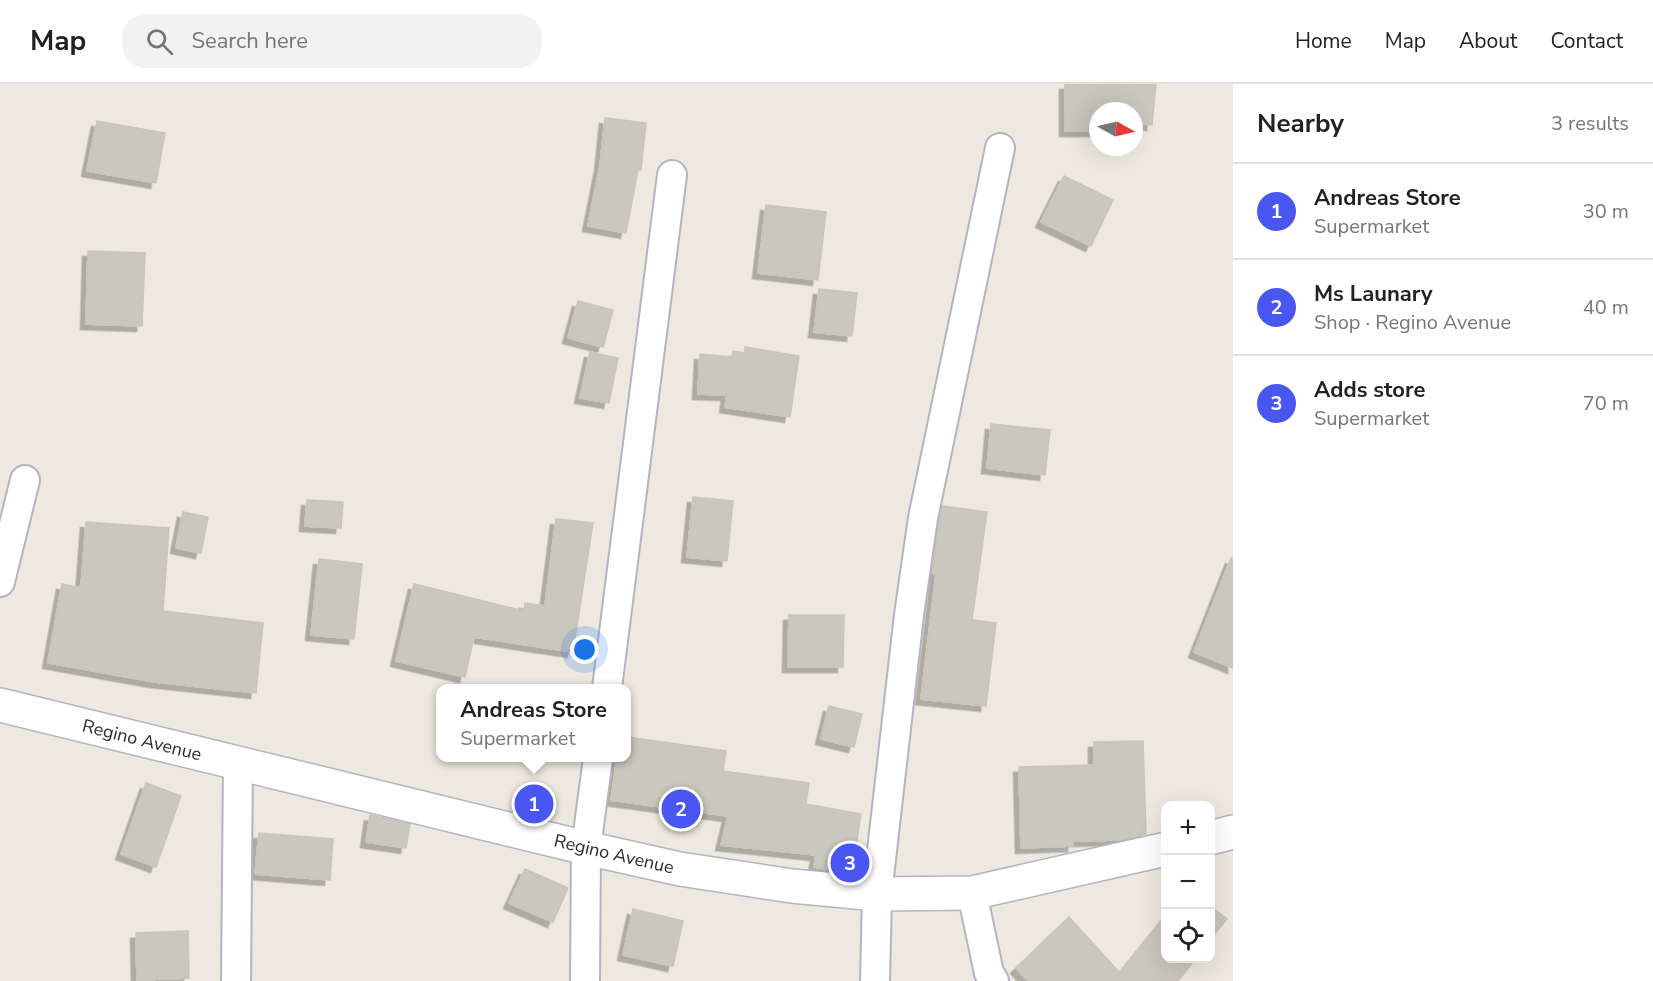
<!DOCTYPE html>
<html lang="en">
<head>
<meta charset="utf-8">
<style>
  :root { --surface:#fff; --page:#f2f2f2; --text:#222; --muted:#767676; --line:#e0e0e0; --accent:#4956f1 }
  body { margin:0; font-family:"Nunito Sans",sans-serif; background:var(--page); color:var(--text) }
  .controls { position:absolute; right:18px; bottom:18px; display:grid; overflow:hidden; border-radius:12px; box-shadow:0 6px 24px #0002 }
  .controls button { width:54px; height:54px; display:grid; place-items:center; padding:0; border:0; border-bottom:2px solid var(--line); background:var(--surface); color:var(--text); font:30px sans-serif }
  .compass { position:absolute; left:1089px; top:18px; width:54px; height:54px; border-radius:50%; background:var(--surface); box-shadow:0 6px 24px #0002; rotate:98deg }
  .you { position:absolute; left:585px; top:566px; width:21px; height:21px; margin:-15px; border:4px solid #fff; border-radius:50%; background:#1a73e8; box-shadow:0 0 0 9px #1a73e833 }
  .badge { display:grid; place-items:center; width:39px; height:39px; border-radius:50%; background:var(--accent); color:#fff; font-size:20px; font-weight:700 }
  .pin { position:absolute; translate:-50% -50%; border:3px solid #fff; box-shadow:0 2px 6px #0006 }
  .popup { position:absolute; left:436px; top:600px; width:195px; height:78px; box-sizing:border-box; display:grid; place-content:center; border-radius:12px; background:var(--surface); filter:drop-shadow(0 2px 4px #0005); font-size:20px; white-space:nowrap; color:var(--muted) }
  .popup b { font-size:22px; color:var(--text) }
  .popup::after { content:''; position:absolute; left:50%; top:100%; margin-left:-12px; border:12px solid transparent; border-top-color:var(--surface) }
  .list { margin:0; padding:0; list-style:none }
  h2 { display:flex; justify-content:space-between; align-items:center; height:78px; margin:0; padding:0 24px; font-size:26px }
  h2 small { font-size:20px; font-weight:400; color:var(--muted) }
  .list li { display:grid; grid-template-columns:39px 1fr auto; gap:18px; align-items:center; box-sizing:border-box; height:96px; padding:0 24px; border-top:2px solid var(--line) }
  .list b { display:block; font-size:22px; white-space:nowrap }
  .list p { margin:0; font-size:20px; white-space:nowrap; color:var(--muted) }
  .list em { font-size:20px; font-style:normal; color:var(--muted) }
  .icon { flex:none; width:33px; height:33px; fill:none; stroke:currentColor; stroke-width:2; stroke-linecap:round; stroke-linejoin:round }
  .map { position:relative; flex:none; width:1233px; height:897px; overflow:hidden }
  header { display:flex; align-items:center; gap:36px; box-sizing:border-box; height:84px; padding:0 30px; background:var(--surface); border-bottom:2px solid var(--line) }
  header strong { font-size:28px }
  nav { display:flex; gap:33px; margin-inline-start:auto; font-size:21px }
  .search { width:420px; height:54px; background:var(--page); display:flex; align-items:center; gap:15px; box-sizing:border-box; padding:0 21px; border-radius:24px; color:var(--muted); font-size:22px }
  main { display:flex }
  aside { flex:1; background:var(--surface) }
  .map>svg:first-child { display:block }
  .building { fill:#c9c7be; stroke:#c9c5b9; stroke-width:1.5; filter:url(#shadow) }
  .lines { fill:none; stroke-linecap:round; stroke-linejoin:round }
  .street-casing { stroke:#b3b4bf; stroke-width:32 }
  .secondary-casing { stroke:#b3b4bf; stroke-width:36 }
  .street { stroke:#fff; stroke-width:28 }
  .secondary { stroke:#fff; stroke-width:33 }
  .labels { text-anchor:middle; stroke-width:4.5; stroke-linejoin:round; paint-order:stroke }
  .street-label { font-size:18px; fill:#2c2c2c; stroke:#fff }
</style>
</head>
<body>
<header>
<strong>Map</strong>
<div class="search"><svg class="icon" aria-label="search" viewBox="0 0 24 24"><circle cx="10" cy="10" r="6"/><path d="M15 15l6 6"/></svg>Search here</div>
<nav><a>Home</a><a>Map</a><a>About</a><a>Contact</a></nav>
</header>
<main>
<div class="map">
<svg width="1233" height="897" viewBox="0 0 1233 897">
  <defs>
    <filter id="shadow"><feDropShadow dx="-5.5" dy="5.5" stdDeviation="0" flood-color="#0004"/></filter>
  </defs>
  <rect width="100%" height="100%" fill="#ede9e0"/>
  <g class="building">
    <path d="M1065,0H1156L1152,41L1134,39V27H1098V47H1065Z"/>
    <path d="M605,34L646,39L641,86H638L626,149L588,142L600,82Z"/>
    <path d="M97,37L165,49L156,99L87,87Z"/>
    <path d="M1064,92L1113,116L1091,162L1041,138Z"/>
    <path d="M766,121L826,128L818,196L758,189Z"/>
    <path d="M88,167L145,169L142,242L86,240Z"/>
    <path d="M819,205L857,209L852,252L814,248Z"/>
    <path d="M578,217L613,226L603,263L568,254Z"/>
    <path d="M745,263L799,272L790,333L725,323L727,311L698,310L700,270L732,273L733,267L745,269Z"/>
    <path d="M590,268L618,274L609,319L580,314Z"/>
    <path d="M991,340L1050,346L1045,391L987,384Z"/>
    <path d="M693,413L733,417L727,477L687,473Z"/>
    <path d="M307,416L343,418L341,444L305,442Z"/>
    <path d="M942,422L987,428L972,536L996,539L986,622L921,615L936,490L932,489Z"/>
    <path d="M183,428L208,433L201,469L176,464Z"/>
    <path d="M556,435L593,439L573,568L474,553L465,593L396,577L414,500L524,527L525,519L545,522Z"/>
    <path d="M86,438L169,444L163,527L263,539L256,609L155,598L48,579L62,500L81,504Z"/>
    <path d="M1231,474L1233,475V584L1194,568Z"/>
    <path d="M319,475L362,480L354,555L311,551Z"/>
    <path d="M789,531H844L843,583H788Z"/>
    <path d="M829,622L862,630L854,663L821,655Z"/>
    <path d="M627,653L726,667L723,687L809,699L806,720L861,730L852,789L814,783L816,771L721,761L728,732L611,716L617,674H627Z"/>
    <path d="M1143,657L1146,750L1119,756L1073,757V762L1021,764L1019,683L1094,681V658Z"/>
    <path d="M146,699L181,712L156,783L121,770Z"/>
    <path d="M370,731L410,740L406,764L366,758Z"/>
    <path d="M259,749L333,755L330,796L255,790Z"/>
    <path d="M525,785L568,804L553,838L509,819Z"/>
    <path d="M1210,822L1227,835L1210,856Z"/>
    <path d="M633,825L683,837L673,882L623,871Z"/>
    <path d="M1166,832V874H1196L1178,897H1028L1016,884L1069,833L1120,889Z"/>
    <path d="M188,847L189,894L137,896L136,849Z"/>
  </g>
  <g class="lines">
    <g class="street-casing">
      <g id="street">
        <path d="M0,498L25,396"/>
        <path d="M607,604L672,91"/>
        <path d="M972,809L989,889L994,897"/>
        <path d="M236,897L238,679"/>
        <path d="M585,897L586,764L598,674"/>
        <path d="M875,897L877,810L909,531L923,434L1000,64"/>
      </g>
    </g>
    <g class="secondary-casing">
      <g id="secondary">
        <path d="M0,621L586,764L680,785L792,802L877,810L972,809L1166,765"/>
        <path d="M1210,754L1233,748"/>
      </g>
    </g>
    <use href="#street" class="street"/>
    <use href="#secondary" class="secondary"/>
  </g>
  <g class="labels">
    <g class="street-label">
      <text transform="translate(142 656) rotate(14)" y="6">Regino Avenue</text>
      <text transform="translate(614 770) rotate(13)" y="6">Regino Avenue</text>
    </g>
  </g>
</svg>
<div class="controls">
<button>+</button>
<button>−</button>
<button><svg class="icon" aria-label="locate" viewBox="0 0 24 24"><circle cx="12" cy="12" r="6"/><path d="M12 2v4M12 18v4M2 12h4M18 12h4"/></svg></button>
</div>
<svg class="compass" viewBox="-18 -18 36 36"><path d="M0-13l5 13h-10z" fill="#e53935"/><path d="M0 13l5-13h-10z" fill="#767676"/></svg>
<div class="you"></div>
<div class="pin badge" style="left:534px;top:720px">1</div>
<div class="popup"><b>Andreas Store</b>Supermarket</div>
<div class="pin badge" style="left:681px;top:725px">2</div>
<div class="pin badge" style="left:850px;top:779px">3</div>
</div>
<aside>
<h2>Nearby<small>3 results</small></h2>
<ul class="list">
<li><span class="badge">1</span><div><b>Andreas Store</b><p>Supermarket</p></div><em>30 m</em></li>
<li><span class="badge">2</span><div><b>Ms Launary</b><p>Shop · Regino Avenue</p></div><em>40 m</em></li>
<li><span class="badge">3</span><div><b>Adds store</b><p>Supermarket</p></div><em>70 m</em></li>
</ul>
</aside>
</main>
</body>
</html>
